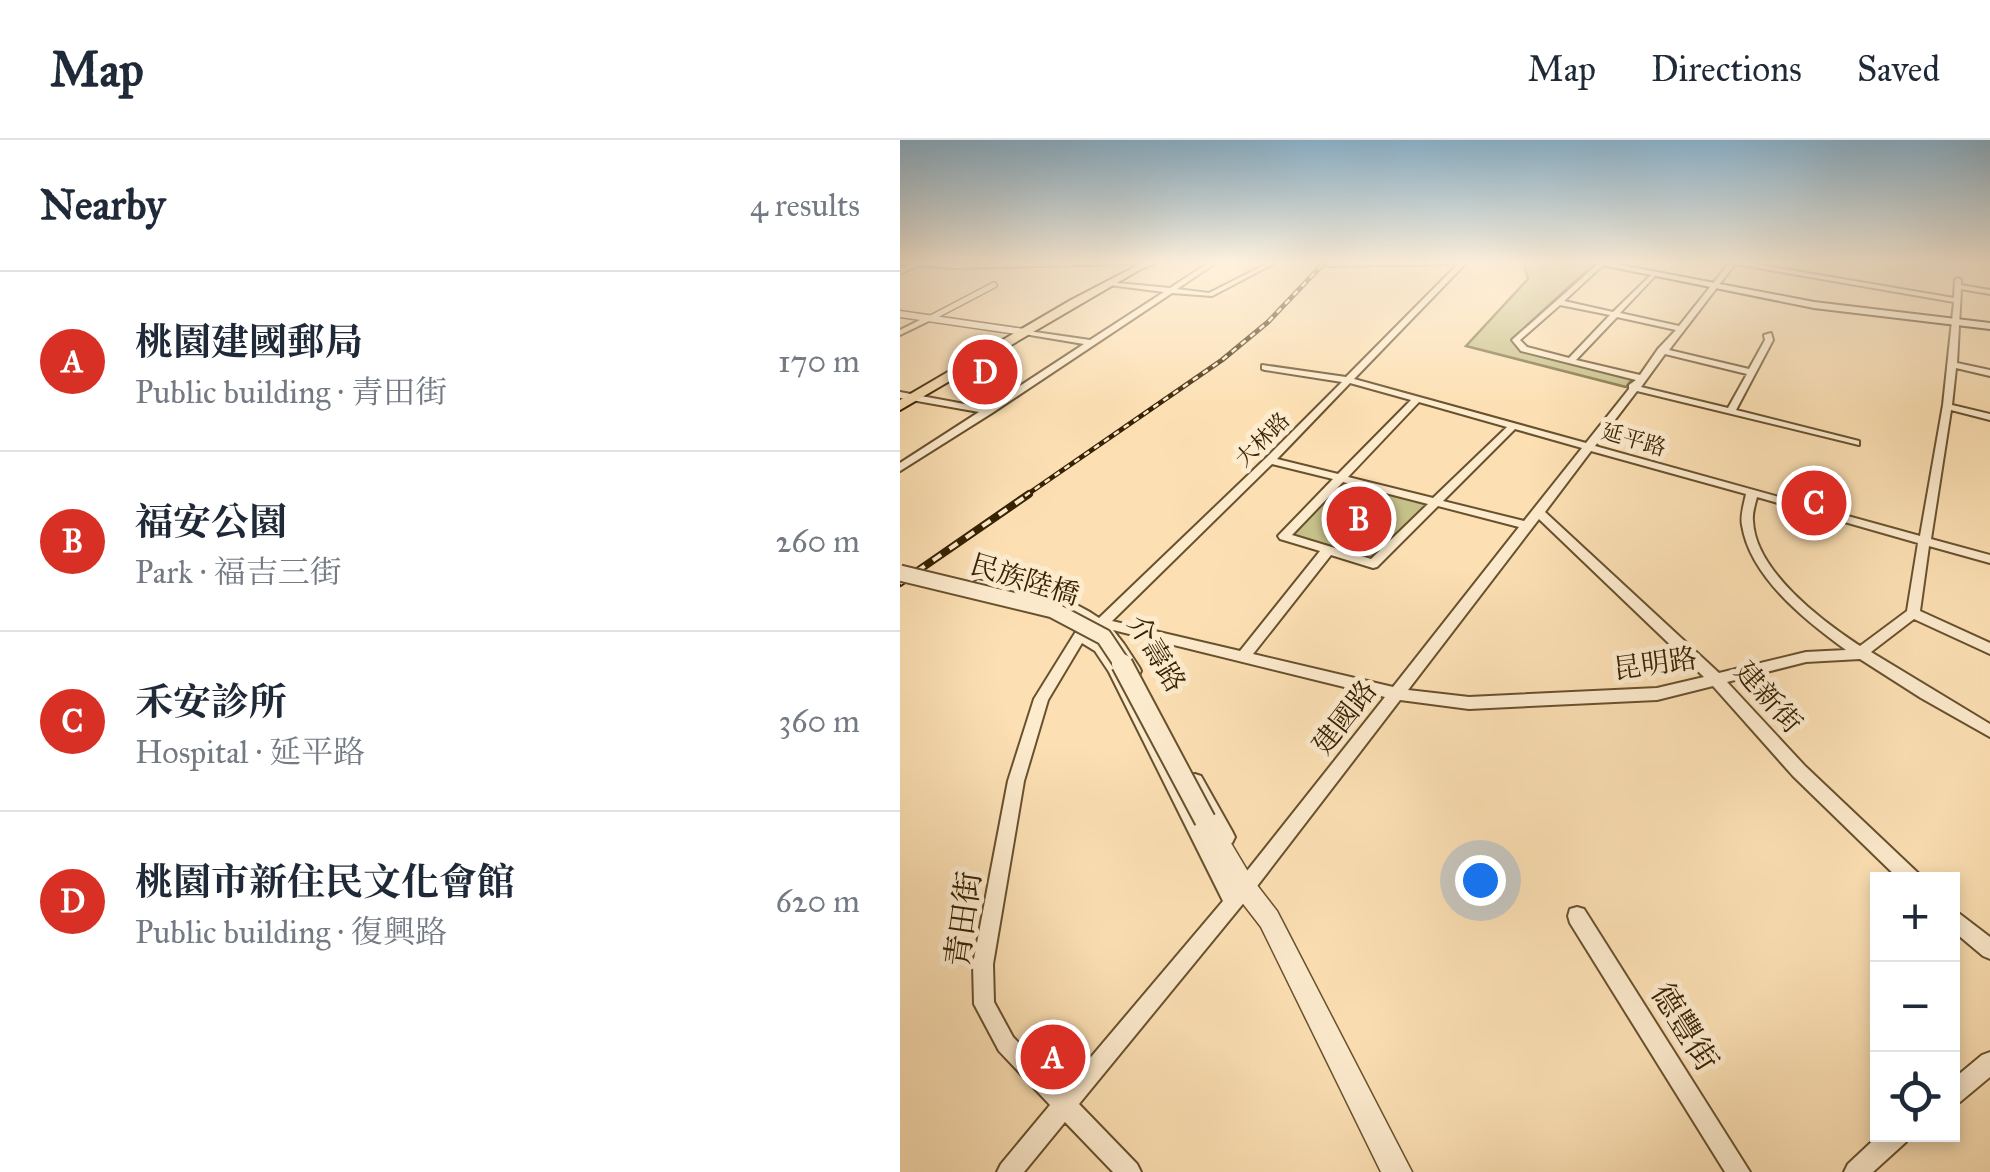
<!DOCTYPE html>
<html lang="en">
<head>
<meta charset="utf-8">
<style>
  :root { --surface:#fff; --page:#f6f6f7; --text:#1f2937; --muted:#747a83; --line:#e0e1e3; --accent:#d93025 }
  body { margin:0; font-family:"IM FELL Great Primer","Noto Serif TC",serif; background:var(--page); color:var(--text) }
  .controls { position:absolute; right:30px; bottom:30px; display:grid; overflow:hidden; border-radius:0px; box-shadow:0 5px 15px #0003 }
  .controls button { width:90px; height:90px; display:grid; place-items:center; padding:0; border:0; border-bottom:2px solid var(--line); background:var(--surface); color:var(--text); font:50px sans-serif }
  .you { position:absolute; left:580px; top:740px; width:35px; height:35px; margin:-25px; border:8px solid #fff; border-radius:50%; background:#1a73e8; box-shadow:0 0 0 15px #1a73e833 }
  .badge { display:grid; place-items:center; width:65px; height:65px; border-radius:50%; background:var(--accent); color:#fff; font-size:32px; font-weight:700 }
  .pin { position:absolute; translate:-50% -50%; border:5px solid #fff; box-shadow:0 2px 10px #0006 }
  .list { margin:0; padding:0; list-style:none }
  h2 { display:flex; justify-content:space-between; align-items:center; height:130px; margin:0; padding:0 40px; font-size:42px }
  h2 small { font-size:32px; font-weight:400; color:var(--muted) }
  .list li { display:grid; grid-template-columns:65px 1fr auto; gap:30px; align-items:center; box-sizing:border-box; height:180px; padding:0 40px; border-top:2px solid var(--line) }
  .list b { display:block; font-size:38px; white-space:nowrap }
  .list p { margin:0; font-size:32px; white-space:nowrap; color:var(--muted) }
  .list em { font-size:32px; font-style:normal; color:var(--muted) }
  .icon { flex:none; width:55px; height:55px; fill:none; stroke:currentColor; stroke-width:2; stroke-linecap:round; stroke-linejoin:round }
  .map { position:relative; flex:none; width:1090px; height:1032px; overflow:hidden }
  header { display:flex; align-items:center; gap:60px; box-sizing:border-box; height:140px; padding:0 50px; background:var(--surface); border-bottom:2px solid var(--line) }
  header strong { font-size:48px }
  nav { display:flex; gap:55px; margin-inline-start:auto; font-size:35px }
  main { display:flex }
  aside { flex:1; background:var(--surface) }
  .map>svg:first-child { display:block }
  .green { fill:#c6c089; stroke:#7e7044; stroke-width:2.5 }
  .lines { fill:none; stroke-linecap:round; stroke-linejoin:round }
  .minor-tunnel { stroke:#d5ba90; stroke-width:8; stroke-dasharray:8 4; stroke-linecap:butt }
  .pedestrian-casing { stroke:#68512d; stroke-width:8 }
  .minor-casing { stroke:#68512d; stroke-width:4 }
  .tertiary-casing { stroke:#68512d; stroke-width:3 }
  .secondary-casing { stroke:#372100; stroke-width:4 }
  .primary-casing { stroke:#372100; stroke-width:4 }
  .pedestrian { stroke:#fdebce; stroke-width:5 }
  .minor { fill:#fdebce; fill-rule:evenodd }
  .tertiary { fill:#fdebce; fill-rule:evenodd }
  .secondary { fill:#fdebce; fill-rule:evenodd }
  .primary { fill:#fce0b4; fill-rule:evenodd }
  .rail-far1-casing { stroke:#372100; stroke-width:5 }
  .rail-casing { stroke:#372100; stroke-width:8 }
  .rail-far1 { stroke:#fdebce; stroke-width:2.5; stroke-dasharray:6; stroke-linecap:butt }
  .rail { stroke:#fdebce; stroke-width:4; stroke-dasharray:10; stroke-linecap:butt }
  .tertiary-bridge-far1-casing { stroke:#68512d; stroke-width:19; stroke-linecap:butt }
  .tertiary-bridge-casing { stroke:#68512d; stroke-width:24; stroke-linecap:butt }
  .tertiary-bridge-far1 { stroke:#fdebce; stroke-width:15 }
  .tertiary-bridge { stroke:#fdebce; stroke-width:20 }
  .labels { text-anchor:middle; stroke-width:10; stroke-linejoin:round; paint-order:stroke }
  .far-street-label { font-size:22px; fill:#372100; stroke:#fdebce }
  .street-label { font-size:28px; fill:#372100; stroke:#fdebce }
  .near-street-label { font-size:32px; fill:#372100; stroke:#fdebce }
</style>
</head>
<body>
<header>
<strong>Map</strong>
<nav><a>Map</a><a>Directions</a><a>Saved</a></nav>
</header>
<main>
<aside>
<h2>Nearby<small>4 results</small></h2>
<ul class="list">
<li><span class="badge">A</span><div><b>桃園建國郵局</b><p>Public building · 青田街</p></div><em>170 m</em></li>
<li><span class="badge">B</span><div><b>福安公園</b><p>Park · 福吉三街</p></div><em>260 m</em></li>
<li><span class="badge">C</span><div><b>禾安診所</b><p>Hospital · 延平路</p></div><em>360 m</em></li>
<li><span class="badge">D</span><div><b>桃園市新住民文化會館</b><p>Public building · 復興路</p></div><em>620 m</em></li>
</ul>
</aside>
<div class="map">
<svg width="1090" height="1032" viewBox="0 0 1090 1032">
  <rect width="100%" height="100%" fill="#fce0b4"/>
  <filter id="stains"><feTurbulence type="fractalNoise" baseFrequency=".002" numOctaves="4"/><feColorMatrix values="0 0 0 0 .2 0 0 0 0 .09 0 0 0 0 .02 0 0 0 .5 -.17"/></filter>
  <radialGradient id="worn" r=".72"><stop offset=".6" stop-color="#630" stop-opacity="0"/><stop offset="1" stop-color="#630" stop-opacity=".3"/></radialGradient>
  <g class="green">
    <path d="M620,122L693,125L612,199L620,210L734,237L726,247L566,206L628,139L624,124Z"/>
    <path d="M441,341L531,363L468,420L389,395Z"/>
  </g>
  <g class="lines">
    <path class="minor-tunnel" d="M410,122L428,124"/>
    <g class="pedestrian-casing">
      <path id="pedestrian" d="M31,178L94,145"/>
    </g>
    <g class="minor-casing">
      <g id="minor">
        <path d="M0,122L52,124L233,122L230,124L52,128L1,124Z"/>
        <path d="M310,122H317L277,149L309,153L370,122H377L312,156L272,153L92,273L0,331V323L79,272L0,258V252L86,268L184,204L124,194H121V190L190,200L264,152L209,145L207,142L270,148Z"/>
        <path d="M567,122L454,239L686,303L729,249V245L736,240L621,211L612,200L699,123L704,124L664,161L713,172L753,133L755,136L720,173L779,186L830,122H843L1054,158L1055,140L1058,138L1061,140V145L1090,150V154L1061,149L1057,223L1090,230V236L1056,228L1052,265L1090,274V280L1051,270L1031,399L1090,415V423L1029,406L1020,471L1090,503V514L1014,479L971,512L1090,584V597L1021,558L960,519L906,522L827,542L905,626L1019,734L1022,740H1000L893,636L813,546L757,560L569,569L500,560L351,754L179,964L237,1024L241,1032H213L165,982L124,1032H97L101,1024L150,965L99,911L74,864L73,824L108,641L134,559L175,493L189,485C158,461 115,456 78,448L72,444L78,440C118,448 165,453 199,478L366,318L442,242L365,230L362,229V225L446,237L558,124L428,126L426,123ZM835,124L1054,162L1043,265L1020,396L695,306L737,251L959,305V301L836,270L873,200L871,193L864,195L865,200L849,229L769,210ZM660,165L710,175L669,218L627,207L620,200ZM717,177L776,190L758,209L740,235L676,220ZM765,214L847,234L828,268L741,247ZM450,243L511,260L438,334L377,319ZM519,262L607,287L533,358L448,337ZM615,289L682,308L624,381L543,361ZM691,311L846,354C844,364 840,376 842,385C850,437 906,481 946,510L906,512L819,533L645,372ZM372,324L433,339L378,396L380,399L420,411L340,511L212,481ZM443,342L528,364L471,419L392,395ZM857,357L1018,403L1007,471L960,506C922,481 855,431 853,381C852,373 855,365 857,357ZM538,366L619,387L493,547L353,514L431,415L473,428L477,427ZM639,379L804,537L757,548L569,557L508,550ZM213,490L485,557L335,746L220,525L205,503L191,496L199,493L215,511L229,535H239L241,531L239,527L224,504ZM182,503L195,511L209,532L323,761L164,949L113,897L94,862L93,824L124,641L148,560Z"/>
        <path d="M28,176L35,178L0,195V190Z"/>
        <path d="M295,634L301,636L332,691L335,697L332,703L326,705L320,703L289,646L287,641L289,636Z"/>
        <path d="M677,767L684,769L850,1032H825L670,783L668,776L670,769Z"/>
        <path d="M1052,768L1090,797V819L1083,816L1052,790Z"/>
        <path d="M1090,912V937L1060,962L1052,965V940L1082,915Z"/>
        <path d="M980,994H1009L1006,1002L973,1032H944L948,1024Z"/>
      </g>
    </g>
    <g class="tertiary-casing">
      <g id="tertiary">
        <path d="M15,122H26L0,134V128Z"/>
        <path d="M0,171L124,189L129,192L124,195L0,177Z"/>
        <path d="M305,670L313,673L353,740L377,771L512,1032H481L361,787L337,756L297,687L294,680L297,673Z"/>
      </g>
    </g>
    <g class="secondary-casing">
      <path id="secondary" d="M687,122H705L914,162L1090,183V189L914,168Z"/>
    </g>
    <g class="primary-casing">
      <path id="primary" d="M244,122H259L239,130L0,270V260L171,160Z"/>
    </g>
    <use href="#pedestrian" class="pedestrian"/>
    <use href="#minor" class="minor"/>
    <use href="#tertiary" class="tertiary"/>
    <use href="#secondary" class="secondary"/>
    <use href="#primary" class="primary"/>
    <g class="rail-far1-casing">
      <path id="rail-far1" d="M125,356L322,220L368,182L425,122"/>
    </g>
    <g class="rail-casing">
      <path id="rail" d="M0,443L129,354"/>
    </g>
    <use href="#rail-far1" class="rail-far1"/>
    <use href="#rail" class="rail"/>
    <g class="tertiary-bridge-far1-casing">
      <path id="tertiary-bridge-far1" d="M0,433L153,470L204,497L224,527"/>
    </g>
    <g class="tertiary-bridge-casing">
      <path id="tertiary-bridge" d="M222,524L305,680"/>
    </g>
    <use href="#tertiary-bridge-far1" class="tertiary-bridge-far1"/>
    <use href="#tertiary-bridge" class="tertiary-bridge"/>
  </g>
  <linearGradient id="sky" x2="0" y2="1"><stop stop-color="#8bb7d4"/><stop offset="0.46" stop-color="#fef1dd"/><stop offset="1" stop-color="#fef1dd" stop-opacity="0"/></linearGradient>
  <rect width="1090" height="266" fill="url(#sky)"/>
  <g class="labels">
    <g class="far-street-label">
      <text transform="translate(362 299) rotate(-45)" y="8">大林路</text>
      <text transform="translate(734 299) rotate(16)" y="8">延平路</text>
    </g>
    <g class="street-label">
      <text transform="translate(125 439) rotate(17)" y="10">民族陸橋</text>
      <text transform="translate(257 513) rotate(59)" y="10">介壽路</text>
      <text transform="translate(755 523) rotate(-8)" y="10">昆明路</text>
      <text transform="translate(869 557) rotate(48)" y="10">建新街</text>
      <text transform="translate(444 577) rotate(-52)" y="10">建國路</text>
    </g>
    <g class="near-street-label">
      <text transform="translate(63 779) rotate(-82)" y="11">青田街</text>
      <text transform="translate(785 887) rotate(58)" y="11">德豐街</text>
    </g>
  </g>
  <rect width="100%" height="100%" filter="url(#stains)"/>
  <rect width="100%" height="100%" fill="url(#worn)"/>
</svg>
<div class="controls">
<button>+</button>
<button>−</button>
<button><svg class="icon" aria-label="locate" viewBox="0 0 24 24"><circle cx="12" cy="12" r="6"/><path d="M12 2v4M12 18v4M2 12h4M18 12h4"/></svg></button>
</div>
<div class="you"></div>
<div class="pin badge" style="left:153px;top:917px">A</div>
<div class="pin badge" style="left:459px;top:379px">B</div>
<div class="pin badge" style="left:914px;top:363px">C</div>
<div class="pin badge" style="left:85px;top:232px">D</div>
</div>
</main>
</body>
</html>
